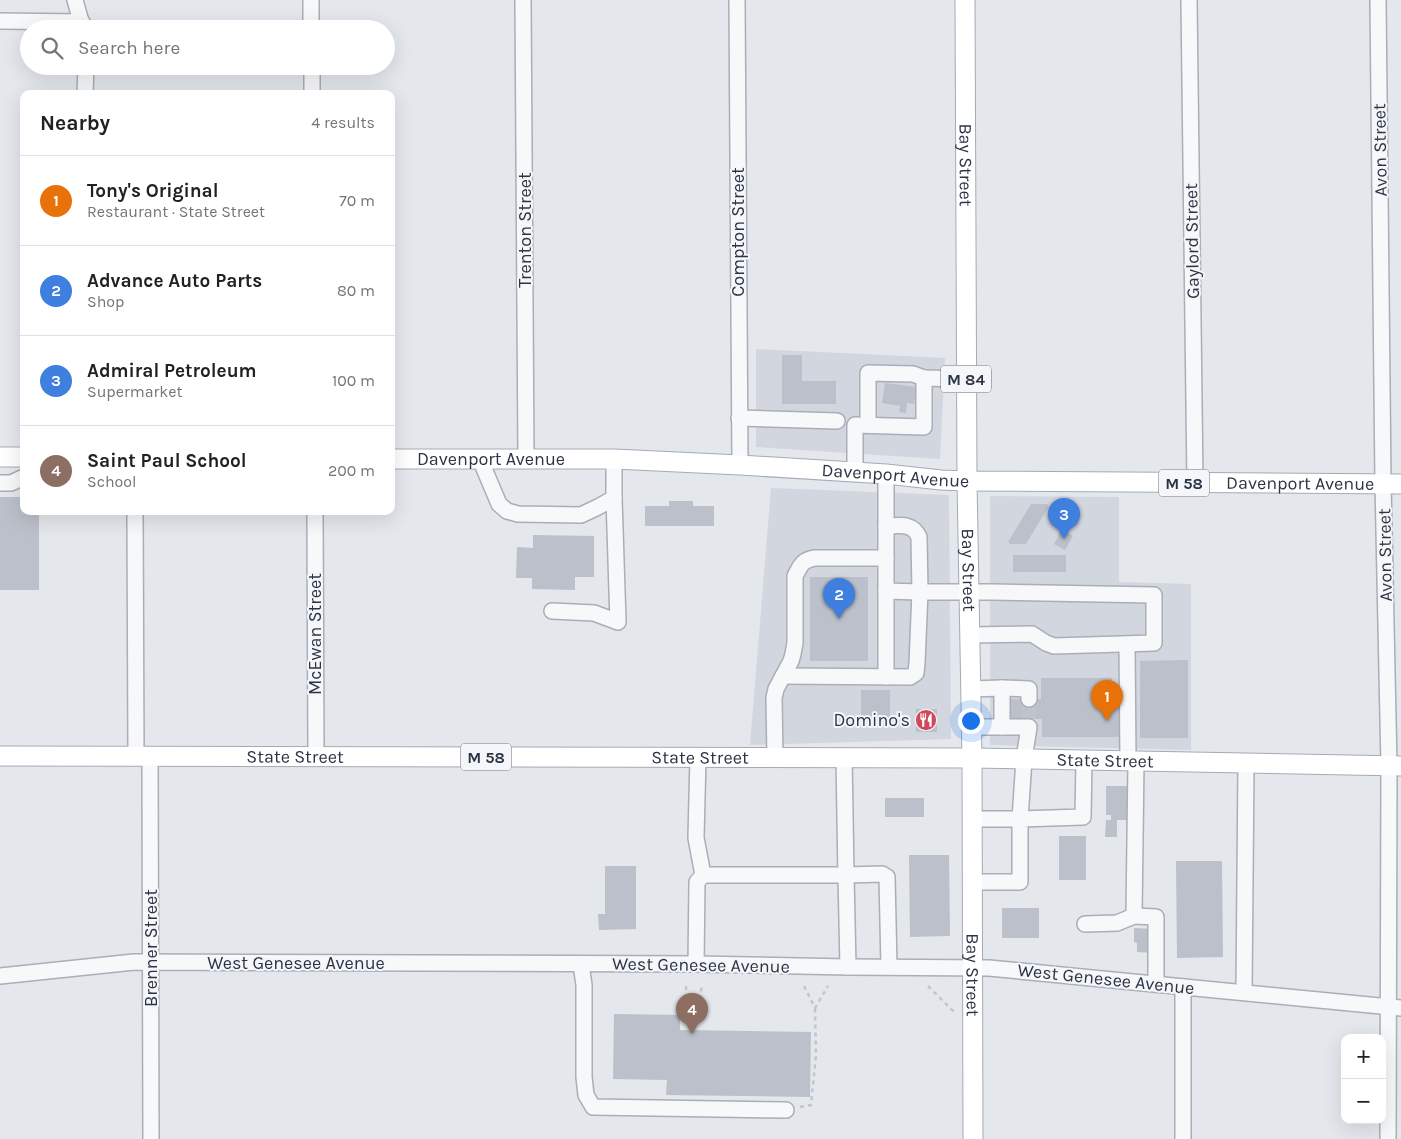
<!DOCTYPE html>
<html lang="en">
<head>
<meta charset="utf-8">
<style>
  :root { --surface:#fff; --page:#f6f6f6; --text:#202124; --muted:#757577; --line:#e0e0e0; --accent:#2563eb }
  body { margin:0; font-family:Karla,sans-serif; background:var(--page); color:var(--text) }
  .controls { position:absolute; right:15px; bottom:15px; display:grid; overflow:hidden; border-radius:10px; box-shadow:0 5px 20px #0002 }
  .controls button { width:45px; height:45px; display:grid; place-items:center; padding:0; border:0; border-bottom:1px solid var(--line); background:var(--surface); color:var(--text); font:25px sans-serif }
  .you { position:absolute; left:970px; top:720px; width:18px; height:18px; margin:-12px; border:4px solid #fff; border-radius:50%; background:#1a73e8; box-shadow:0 0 0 8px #1a73e833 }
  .badge { display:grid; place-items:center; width:32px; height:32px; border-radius:50%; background:var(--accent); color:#fff; font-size:16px; font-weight:700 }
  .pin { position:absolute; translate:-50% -41px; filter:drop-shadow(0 1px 2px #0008) }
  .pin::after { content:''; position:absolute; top:26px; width:18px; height:15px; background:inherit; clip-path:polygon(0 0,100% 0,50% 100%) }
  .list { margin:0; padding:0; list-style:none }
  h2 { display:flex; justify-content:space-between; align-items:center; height:65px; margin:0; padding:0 20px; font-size:21px }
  h2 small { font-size:16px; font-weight:400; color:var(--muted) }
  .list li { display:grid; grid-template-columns:32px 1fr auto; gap:15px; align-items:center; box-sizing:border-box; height:90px; padding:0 20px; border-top:1px solid var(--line) }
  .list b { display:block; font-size:19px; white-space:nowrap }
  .list p { margin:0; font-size:16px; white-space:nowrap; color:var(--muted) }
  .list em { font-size:16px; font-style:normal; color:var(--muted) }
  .icon { flex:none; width:28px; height:28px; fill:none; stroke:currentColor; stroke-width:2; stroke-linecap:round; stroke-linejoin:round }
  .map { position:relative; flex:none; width:1401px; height:1139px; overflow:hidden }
  .search { position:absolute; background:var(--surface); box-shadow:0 5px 20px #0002; left:20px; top:20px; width:375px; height:55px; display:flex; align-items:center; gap:12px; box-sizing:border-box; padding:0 18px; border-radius:28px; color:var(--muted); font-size:19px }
  .panel { position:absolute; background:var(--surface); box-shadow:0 5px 20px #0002; left:20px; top:90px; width:375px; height:425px; border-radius:10px }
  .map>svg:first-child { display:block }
  .built { fill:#d2d6de }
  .building { fill:#bbc0ca }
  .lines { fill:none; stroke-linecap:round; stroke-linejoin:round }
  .minor-tunnel { stroke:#bfc3cb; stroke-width:15; stroke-dasharray:15 8; stroke-linecap:butt }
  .minor-casing { stroke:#a9aeb7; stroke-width:18 }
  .major-casing { stroke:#a3abb8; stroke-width:21 }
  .path { stroke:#c2c5cb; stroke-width:2.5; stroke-dasharray:4 4; stroke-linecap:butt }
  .minor { stroke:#f7f8fa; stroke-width:15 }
  .major { stroke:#fff; stroke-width:19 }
  .labels { text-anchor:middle; stroke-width:4; stroke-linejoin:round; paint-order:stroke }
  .shield { fill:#f4f6f9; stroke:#676e7b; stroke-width:1 }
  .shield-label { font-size:16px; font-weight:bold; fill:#2b3445 }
  .street-label { font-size:18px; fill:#2b3445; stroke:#f4f6f9 }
  .poi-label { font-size:18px; fill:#2b3445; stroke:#f4f6f9; text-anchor:end }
</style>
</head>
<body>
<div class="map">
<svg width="1401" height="1139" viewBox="0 0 1401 1139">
  <rect width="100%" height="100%" fill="#e4e7ec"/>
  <g class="built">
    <path d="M756,349L945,358L940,459L756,447Z"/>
    <path d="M771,488L949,495L951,739L750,745Z"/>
    <path d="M990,496L1119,497V582L1191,584V750L990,745Z"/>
  </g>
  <g class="building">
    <path d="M782,355H802V381H836V404H782Z"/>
    <path d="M885,383L916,387L914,404L907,403L906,413L899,412L900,406L882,403Z"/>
    <path d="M0,497H24V511H39V590H0Z"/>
    <path d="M669,501H693V506H714V526H645V506H669Z"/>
    <path d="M1031,504H1047L1049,506L1026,544H1010L1008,542Z"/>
    <path d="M1062,529L1073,536L1065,550L1054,544Z"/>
    <path d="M533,535L594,536V577H575V590L532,589V578H516L517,547L533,548Z"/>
    <rect x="1013" y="555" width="53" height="17"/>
    <rect x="810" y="577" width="58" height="84"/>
    <path d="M1188,660V738H1140V661Z"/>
    <path d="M1041,678H1112L1113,699H1123V737H1042V719H1011V699H1041Z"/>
    <rect x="861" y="690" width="29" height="31"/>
    <rect x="916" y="709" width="21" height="23"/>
    <path d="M1106,786H1132V820H1117V837H1105L1106,820H1111V815H1106Z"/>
    <rect x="885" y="798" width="39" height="19"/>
    <rect x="1059" y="836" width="27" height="44"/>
    <path d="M909,855H949L950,936L910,937Z"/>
    <path d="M1176,861H1222L1223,957L1177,958Z"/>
    <path d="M605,866H636V929L599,930L598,914H605Z"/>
    <rect x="1002" y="908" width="37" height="30"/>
    <path d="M1134,928L1154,929V953L1137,952V943L1134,942Z"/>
    <path d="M614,1014L680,1015V1030L811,1032L810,1097L666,1095L667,1080L613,1079Z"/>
  </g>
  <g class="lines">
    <path class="minor-tunnel" d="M1029,719V699"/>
    <g class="minor-casing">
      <g id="minor">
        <path d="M75,0L83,29"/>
        <path d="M311,0V29"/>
        <path d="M523,0L526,459"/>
        <path d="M737,0L740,465"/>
        <path d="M1189,0L1195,483"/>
        <path d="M1378,0L1383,483L1389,766L1388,1139"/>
        <path d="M0,21L82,22"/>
        <path d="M312,66V94"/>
        <path d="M85,94L86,66"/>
        <path d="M739,418L837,421"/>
        <path d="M868,425V373L913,374L924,378"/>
        <path d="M480,459L499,504L507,511L518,514L581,515L598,507L614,498V459"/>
        <path d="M855,472V425L924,427V378L966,379"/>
        <path d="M0,483H11L24,477"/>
        <path d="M135,511L136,756"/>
        <path d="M315,511L316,756"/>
        <path d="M886,591L920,592L919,537C912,522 900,526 886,526"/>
        <path d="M552,611L594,613L618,622L614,498"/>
        <path d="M1127,645L1128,761"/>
        <path d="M783,676L910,677L916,673L917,663L920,592H992L1154,595V643L1054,646L1046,643L1032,634L969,635"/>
        <path d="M886,677V558"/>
        <path d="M1002,688L1029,689V699"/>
        <path d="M970,689L1002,688V727"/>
        <path d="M972,727H1029L1024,759L1020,819H972"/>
        <path d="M150,756L151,1139"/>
        <path d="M698,757L696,838L703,875"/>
        <path d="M775,757L774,698L776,689L791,661L793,654L795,643V576C801,565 802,560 815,558H886V474"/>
        <path d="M844,757L846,875L882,874L887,877L889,967"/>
        <path d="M972,882H1020V819L1083,817L1084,760"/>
        <path d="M1134,916L1136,762"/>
        <path d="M1085,924L1117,923L1134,916L1156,917V984"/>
        <path d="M581,964L584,985V1077L586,1095L593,1107L786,1110"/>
        <path d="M696,964L697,882L703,875H846L848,967"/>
        <path d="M0,976L134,962L696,964L848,967L989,968L1401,1008"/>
        <path d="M1183,987V1139"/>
        <path d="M1244,992L1246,764"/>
      </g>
    </g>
    <g class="major-casing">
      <g id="major">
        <path id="s1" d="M965,0L967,481L972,758L973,1139"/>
        <path d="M0,457H24"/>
        <path id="s2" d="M391,459H614L740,465L886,474L941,480L967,481L1401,484"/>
        <path id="s3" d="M0,756L972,758L1401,766"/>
      </g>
    </g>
    <g class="path">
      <path d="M686,986V1020H695L702,986"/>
      <path d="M804,986L815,1008L828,986"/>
      <path d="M928,986L955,1013"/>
      <path d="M800,1107L811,1105L816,1055L815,1008"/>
    </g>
    <use href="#minor" class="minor"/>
    <use href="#major" class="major"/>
  </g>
  <defs>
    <g id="restaurant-disc" transform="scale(1.125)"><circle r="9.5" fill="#d1495b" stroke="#f4f6f9"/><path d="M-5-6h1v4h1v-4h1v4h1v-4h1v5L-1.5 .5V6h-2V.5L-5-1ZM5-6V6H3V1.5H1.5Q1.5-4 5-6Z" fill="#fff"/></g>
  </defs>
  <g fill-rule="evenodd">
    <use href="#restaurant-disc" x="926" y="720"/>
  </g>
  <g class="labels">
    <g class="shield">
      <rect x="941" y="365.5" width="50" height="27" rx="4"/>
      <rect x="1159" y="469.5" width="50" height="27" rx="4"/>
      <rect x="461" y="743.5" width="50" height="27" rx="4"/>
    </g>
    <g class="shield-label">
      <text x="966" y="385">M 84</text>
      <text x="1184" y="489">M 58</text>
      <text x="486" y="763">M 58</text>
    </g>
    <g class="street-label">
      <text transform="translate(1380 150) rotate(-91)" y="6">Avon Street</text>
      <text dy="6" stroke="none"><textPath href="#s1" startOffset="165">Bay Street</textPath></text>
      <text transform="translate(525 230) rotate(-90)" y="6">Trenton Street</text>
      <text transform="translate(738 232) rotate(-90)" y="6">Compton Street</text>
      <text transform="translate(1192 241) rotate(-91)" y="6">Gaylord Street</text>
      <text dy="6" stroke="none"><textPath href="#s2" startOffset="100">Davenport Avenue</textPath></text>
      <text dy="6" stroke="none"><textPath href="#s2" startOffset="505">Davenport Avenue</textPath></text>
      <text dy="6" stroke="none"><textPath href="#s2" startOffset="910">Davenport Avenue</textPath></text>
      <text transform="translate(1385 555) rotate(-91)" y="6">Avon Street</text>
      <text dy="6" stroke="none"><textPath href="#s1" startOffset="570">Bay Street</textPath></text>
      <text transform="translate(315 634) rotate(-90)" y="6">McEwan Street</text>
      <text dy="6" stroke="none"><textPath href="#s3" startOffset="295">State Street</textPath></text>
      <text dy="6" stroke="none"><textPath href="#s3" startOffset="700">State Street</textPath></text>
      <text dy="6" stroke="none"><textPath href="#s3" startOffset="1105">State Street</textPath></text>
      <text transform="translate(151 948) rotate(-90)" y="6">Brenner Street</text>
      <text x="296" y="969">West Genesee Avenue</text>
      <text transform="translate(701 965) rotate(1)" y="6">West Genesee Avenue</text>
      <text dy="6" stroke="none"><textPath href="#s1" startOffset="975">Bay Street</textPath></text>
      <text transform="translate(1106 979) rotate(6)" y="6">West Genesee Avenue</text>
    </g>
    <g class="poi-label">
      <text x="910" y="726">Domino's</text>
    </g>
  </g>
</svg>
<div class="controls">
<button>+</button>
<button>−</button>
</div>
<div class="you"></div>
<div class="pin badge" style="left:1107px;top:721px;background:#e8710a">1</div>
<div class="pin badge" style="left:839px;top:619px;background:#3f7fe0">2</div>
<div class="pin badge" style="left:1064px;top:539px;background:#3f7fe0">3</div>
<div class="pin badge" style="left:692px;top:1034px;background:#8d6e63">4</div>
<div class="search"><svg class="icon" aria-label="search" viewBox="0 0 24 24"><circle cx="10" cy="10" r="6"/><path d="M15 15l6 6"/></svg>Search here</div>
<section class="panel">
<h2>Nearby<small>4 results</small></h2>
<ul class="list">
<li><span class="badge" style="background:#e8710a">1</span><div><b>Tony's Original</b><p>Restaurant · State Street</p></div><em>70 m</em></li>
<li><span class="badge" style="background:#3f7fe0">2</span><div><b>Advance Auto Parts</b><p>Shop</p></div><em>80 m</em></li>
<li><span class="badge" style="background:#3f7fe0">3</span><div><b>Admiral Petroleum</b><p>Supermarket</p></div><em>100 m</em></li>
<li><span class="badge" style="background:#8d6e63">4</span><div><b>Saint Paul School</b><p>School</p></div><em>200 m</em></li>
</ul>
</section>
</div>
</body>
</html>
